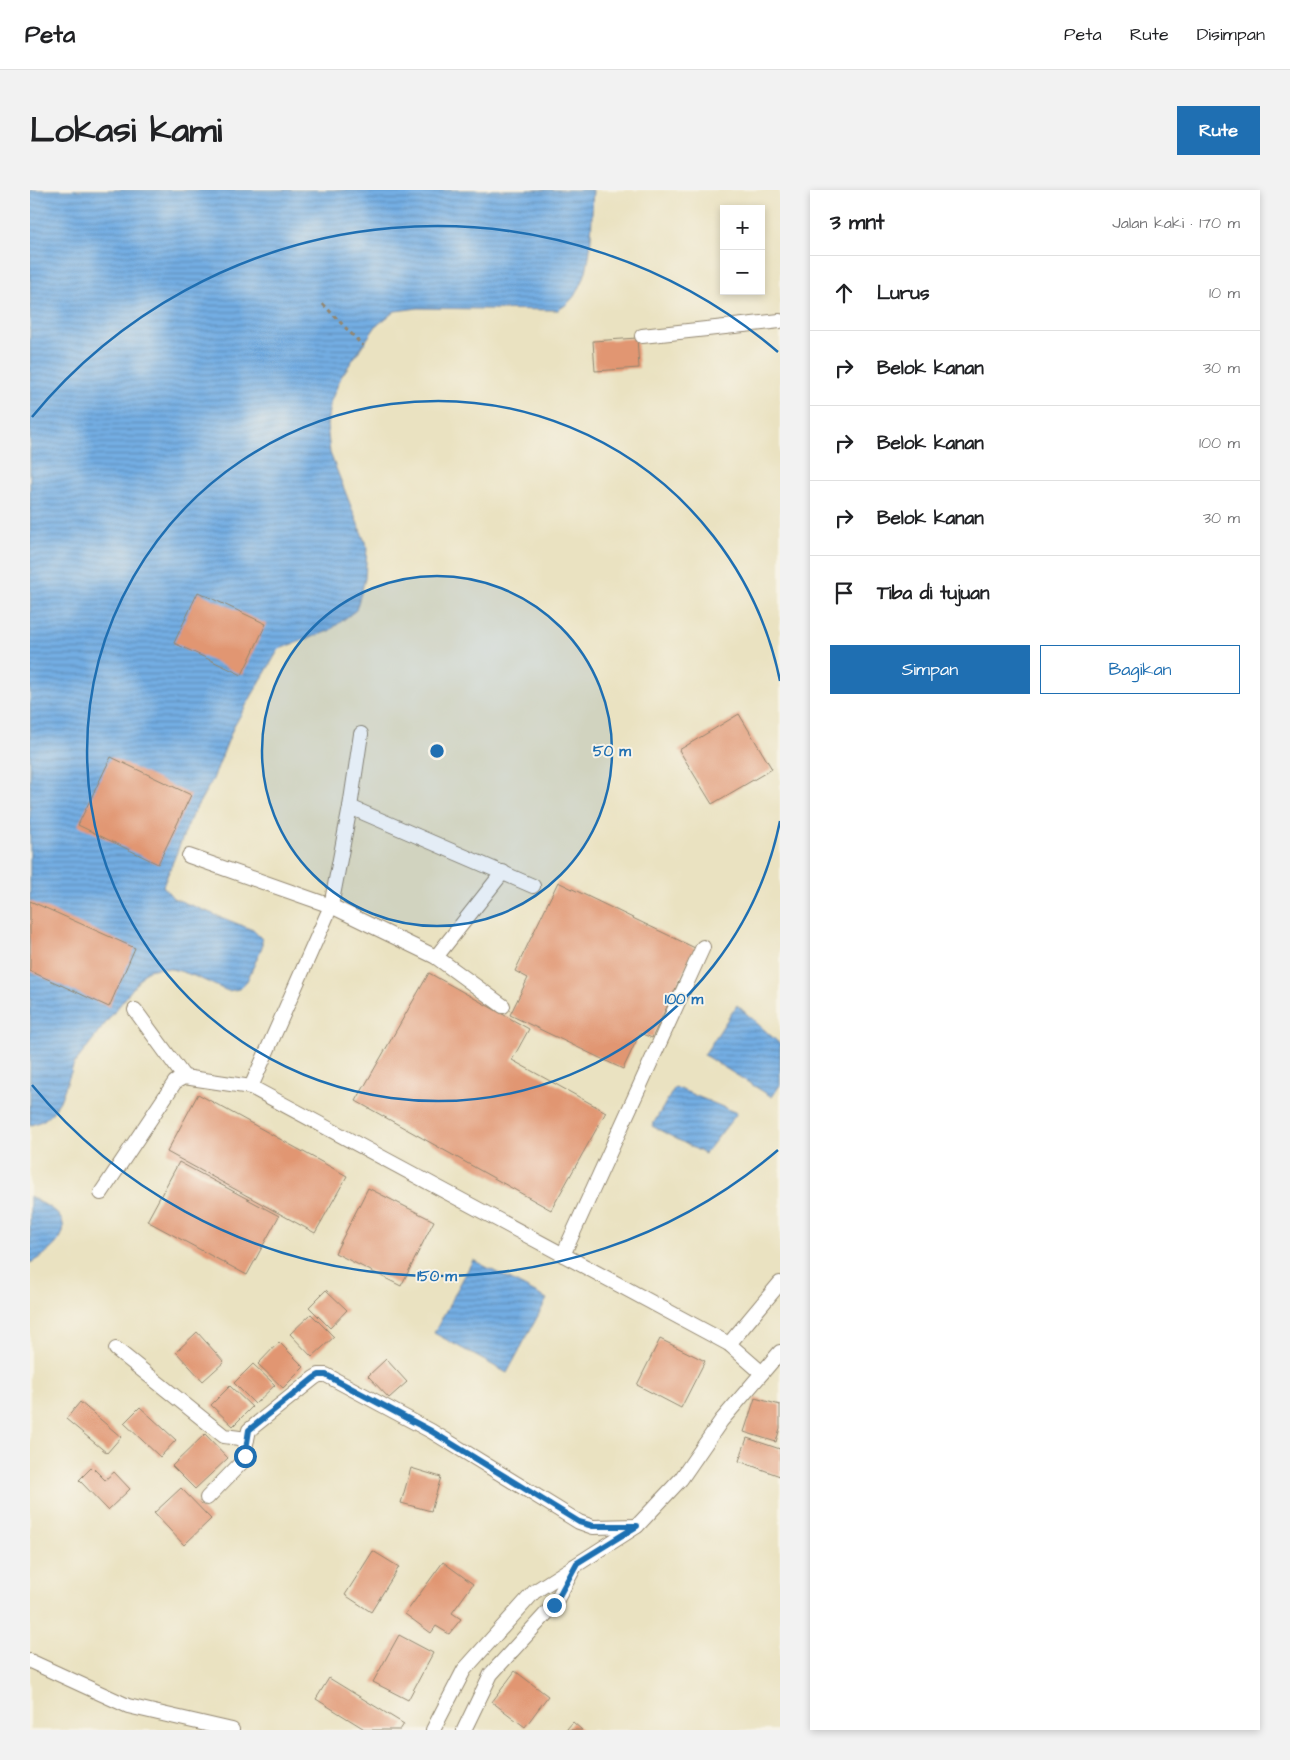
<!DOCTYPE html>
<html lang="id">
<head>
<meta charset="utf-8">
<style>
  :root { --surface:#fff; --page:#f2f2f2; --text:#202124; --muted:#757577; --line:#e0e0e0; --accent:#1f6fb2 }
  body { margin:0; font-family:"Architects Daughter",sans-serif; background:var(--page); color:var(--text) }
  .controls { position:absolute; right:15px; top:15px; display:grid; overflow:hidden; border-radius:0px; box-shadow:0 2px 8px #0003 }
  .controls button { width:45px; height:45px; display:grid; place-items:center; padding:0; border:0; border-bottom:1px solid var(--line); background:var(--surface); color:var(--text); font:25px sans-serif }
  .stop { position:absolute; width:15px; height:15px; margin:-11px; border:4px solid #1f6fb2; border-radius:50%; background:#fff }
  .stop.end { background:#1f6fb2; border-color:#fff; box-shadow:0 1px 5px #0008 }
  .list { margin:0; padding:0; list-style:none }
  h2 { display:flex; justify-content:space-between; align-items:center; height:65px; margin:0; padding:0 20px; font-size:21px }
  h2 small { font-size:16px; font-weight:400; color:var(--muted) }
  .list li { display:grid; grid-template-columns:32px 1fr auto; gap:15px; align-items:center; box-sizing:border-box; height:75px; padding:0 20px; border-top:1px solid var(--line) }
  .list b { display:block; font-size:19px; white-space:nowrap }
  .list em { font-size:16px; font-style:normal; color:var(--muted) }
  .actions { display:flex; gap:10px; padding:15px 20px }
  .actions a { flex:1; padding:11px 0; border:1px solid var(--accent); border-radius:0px; text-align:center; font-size:18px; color:var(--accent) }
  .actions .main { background:var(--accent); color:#fff }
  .icon { flex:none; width:28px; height:28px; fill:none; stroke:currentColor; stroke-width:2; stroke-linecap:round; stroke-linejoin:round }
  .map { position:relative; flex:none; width:750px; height:1540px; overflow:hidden; border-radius:0px }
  header { display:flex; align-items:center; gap:30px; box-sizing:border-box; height:70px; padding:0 25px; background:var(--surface); border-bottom:1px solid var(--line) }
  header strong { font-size:24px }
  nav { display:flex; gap:28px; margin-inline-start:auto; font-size:18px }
  .intro { display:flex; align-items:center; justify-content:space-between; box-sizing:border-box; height:120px; padding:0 30px }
  h1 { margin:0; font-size:35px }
  .button { padding:12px 22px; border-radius:0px; background:var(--accent); color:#fff; font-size:18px; font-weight:700 }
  main { display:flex; gap:30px; padding:0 30px }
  aside { flex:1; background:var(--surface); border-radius:0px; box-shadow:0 2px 8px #0003 }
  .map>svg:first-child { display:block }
  .water { fill:url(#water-rules); stroke:#576c80 }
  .building { fill:#e19672 }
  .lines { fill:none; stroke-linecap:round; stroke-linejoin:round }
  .service-casing { stroke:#928670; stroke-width:16 }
  .path { stroke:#928670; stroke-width:3; stroke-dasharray:4 4; stroke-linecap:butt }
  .service { stroke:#fff; stroke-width:14 }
  .route { stroke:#1f6fb2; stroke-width:6 }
  .ring { fill:none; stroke:#1f6fb2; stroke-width:2.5 }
  .centre { fill:#1f6fb2; stroke:#f7f3e8; stroke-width:2.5 }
  .ring-label { font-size:15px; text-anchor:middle; font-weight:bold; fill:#1f6fb2; stroke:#f7f3e8; stroke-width:4; stroke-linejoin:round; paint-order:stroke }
</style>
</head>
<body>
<header>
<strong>Peta</strong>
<nav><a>Peta</a><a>Rute</a><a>Disimpan</a></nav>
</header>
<div class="intro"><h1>Lokasi kami</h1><a class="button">Rute</a></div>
<main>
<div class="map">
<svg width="750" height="1540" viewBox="0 0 750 1540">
  <defs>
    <pattern id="water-rules" width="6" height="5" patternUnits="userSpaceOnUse" patternTransform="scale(1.25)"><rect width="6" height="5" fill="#73ade3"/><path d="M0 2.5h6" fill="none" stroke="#608db7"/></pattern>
  </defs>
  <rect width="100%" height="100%" fill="#f7f3e8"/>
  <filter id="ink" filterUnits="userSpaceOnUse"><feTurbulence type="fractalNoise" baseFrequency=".02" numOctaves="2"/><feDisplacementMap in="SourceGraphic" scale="10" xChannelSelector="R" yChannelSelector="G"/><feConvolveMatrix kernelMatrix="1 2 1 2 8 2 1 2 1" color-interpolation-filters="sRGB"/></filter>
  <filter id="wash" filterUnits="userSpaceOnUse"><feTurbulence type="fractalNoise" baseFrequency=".0096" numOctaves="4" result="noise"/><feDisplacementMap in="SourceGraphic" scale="20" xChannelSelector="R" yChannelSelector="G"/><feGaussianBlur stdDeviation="1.12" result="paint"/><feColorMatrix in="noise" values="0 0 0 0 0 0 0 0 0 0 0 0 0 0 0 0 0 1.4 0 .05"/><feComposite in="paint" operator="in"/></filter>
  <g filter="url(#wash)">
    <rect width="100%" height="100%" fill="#eae2c1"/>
    <g class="water">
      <path d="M0,0H563C560,39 567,99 528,120L388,118L365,121L346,136L311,187L300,213L297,235L300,263L337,357L335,389L326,420L299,441L249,459L203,538L183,589L162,625L133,696L143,708L223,740L232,749V757L217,791L209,799L198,801C173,791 142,771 116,781L44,874L30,911L22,923L14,930L0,936Z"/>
      <path d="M707,815L750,854V895L742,907L674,865Z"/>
      <path d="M645,897L707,923L675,964L622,936Z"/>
      <path d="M0,1006C9,1012 23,1018 29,1026C45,1045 14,1066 0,1073Z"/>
      <path d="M443,1070L517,1109L477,1183L404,1143Z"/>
    </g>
    <g id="blocks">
      <g class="building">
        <path d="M607,148L609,178L565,181L563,151Z"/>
        <path d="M168,402L236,434L212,485L144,453Z"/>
        <path d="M709,524L742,579L682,614L649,560Z"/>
        <path d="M81,567L161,605L128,674L48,635Z"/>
        <path d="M528,692L665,758L622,848L610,843L593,879L480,825L498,788L485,781Z"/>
        <path d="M0,711L105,758L79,817L0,781Z"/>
        <path d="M399,783L499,839L482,870L576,922L521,1020L326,911Z"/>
        <path d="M168,904L317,986L285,1043L137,962Z"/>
        <path d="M149,972L249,1026L217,1085L117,1031Z"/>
        <path d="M338,998L404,1031L371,1096L305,1063Z"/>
        <path d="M296,1100L317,1120L300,1138L279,1117Z"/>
        <path d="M281,1124L304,1147L282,1167L260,1144Z"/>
        <path d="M167,1142L194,1172L173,1191L146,1162Z"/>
        <path d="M630,1149L675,1171L651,1218L607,1195Z"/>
        <path d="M249,1152L274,1177L253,1198L228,1174Z"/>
        <path d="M356,1169L377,1192L359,1208L338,1186Z"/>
        <path d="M223,1174L245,1195L225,1214L204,1193Z"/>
        <path d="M200,1196L222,1217L203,1236L181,1215Z"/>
        <path d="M725,1208L750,1215V1238L746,1252L714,1242Z"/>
        <path d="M50,1212L91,1247L77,1263L36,1229Z"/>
        <path d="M110,1217L146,1250L130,1267L94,1233Z"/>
        <path d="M175,1244L198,1268L165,1299L142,1276Z"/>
        <path d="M717,1248L750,1259V1286L709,1271Z"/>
        <path d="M62,1277L75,1290L84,1282L100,1299L78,1320L49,1290Z"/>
        <path d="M381,1278L411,1287L401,1321L371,1313Z"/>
        <path d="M151,1298L181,1329L154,1355L124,1323Z"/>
        <path d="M343,1361L369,1377L341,1422L315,1405Z"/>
        <path d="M413,1372L443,1394L422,1423L431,1429L419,1444L406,1436L401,1443L375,1424Z"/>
        <path d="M369,1445L403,1463L378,1510L343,1492Z"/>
        <path d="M485,1481L518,1506L495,1537L462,1512Z"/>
        <path d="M299,1488L374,1534L370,1540H336L286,1509Z"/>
        <path d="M543,1532L552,1540H536Z"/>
      </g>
    </g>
  </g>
  <g filter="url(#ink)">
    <use href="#blocks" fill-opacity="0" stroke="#928670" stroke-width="1"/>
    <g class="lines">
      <g class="service-casing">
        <g id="service">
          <path d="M612,146L750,131"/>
          <path d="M331,544L320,617L301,716L406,767L473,816"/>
          <path d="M320,617L503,696"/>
          <path d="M159,666L301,716L221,897"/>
          <path d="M406,767L473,682"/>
          <path d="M105,820L154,887"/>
          <path d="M71,1003L145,892L154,887L221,897L699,1154L732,1183"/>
          <path d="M533,1065L673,757"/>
          <path d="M699,1154L750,1093"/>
          <path d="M86,1159L194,1246L217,1249"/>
          <path d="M177,1308L212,1272L219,1240L284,1188L289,1185H296L401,1241L549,1332L563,1337L607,1336"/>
          <path d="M0,1471L98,1516L202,1540"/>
          <path d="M403,1540L434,1480L504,1402L607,1336L651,1289L691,1231L750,1162"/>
          <path d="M434,1540L461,1484L524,1415L545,1376"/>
        </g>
      </g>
      <path class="path" d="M293,114L333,156"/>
      <use href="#service" class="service"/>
    </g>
  </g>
  <g class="lines" filter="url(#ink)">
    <path class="route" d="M215,1266L219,1240L284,1188L289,1185H296L401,1241L549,1332L563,1336H607L547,1373L524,1415"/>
  </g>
  <circle cx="407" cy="561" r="175" fill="#1f6fb2" fill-opacity=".12"/>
  <g class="ring">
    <circle cx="407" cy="561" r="175"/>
    <path d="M750 631A350 350 0 1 1 750 491"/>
    <path d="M748 960A525 525 0 0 1 2 895M2 227A525 525 0 0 1 748 162"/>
  </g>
  <circle cx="407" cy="561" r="8" class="centre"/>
  <g class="ring-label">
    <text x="582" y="566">50 m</text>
    <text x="654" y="814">100 m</text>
    <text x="407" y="1091">150 m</text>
  </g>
</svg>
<div class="controls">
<button>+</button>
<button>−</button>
</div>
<div class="stop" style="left:215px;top:1266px"></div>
<div class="stop end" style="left:524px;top:1415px"></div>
</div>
<aside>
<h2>3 mnt<small>Jalan kaki · 170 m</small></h2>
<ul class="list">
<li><svg class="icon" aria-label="ahead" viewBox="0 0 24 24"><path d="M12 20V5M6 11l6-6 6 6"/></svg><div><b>Lurus</b></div><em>10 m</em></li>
<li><svg class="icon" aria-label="right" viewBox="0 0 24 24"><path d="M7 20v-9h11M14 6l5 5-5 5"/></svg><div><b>Belok kanan</b></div><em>30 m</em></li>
<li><svg class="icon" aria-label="right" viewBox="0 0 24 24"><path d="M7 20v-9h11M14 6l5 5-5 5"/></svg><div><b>Belok kanan</b></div><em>100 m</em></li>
<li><svg class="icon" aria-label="right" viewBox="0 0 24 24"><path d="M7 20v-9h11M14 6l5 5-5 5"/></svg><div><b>Belok kanan</b></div><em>30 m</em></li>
<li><svg class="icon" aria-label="arrive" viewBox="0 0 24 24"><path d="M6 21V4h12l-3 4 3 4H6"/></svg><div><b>Tiba di tujuan</b></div></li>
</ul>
<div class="actions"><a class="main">Simpan</a><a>Bagikan</a></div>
</aside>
</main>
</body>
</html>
